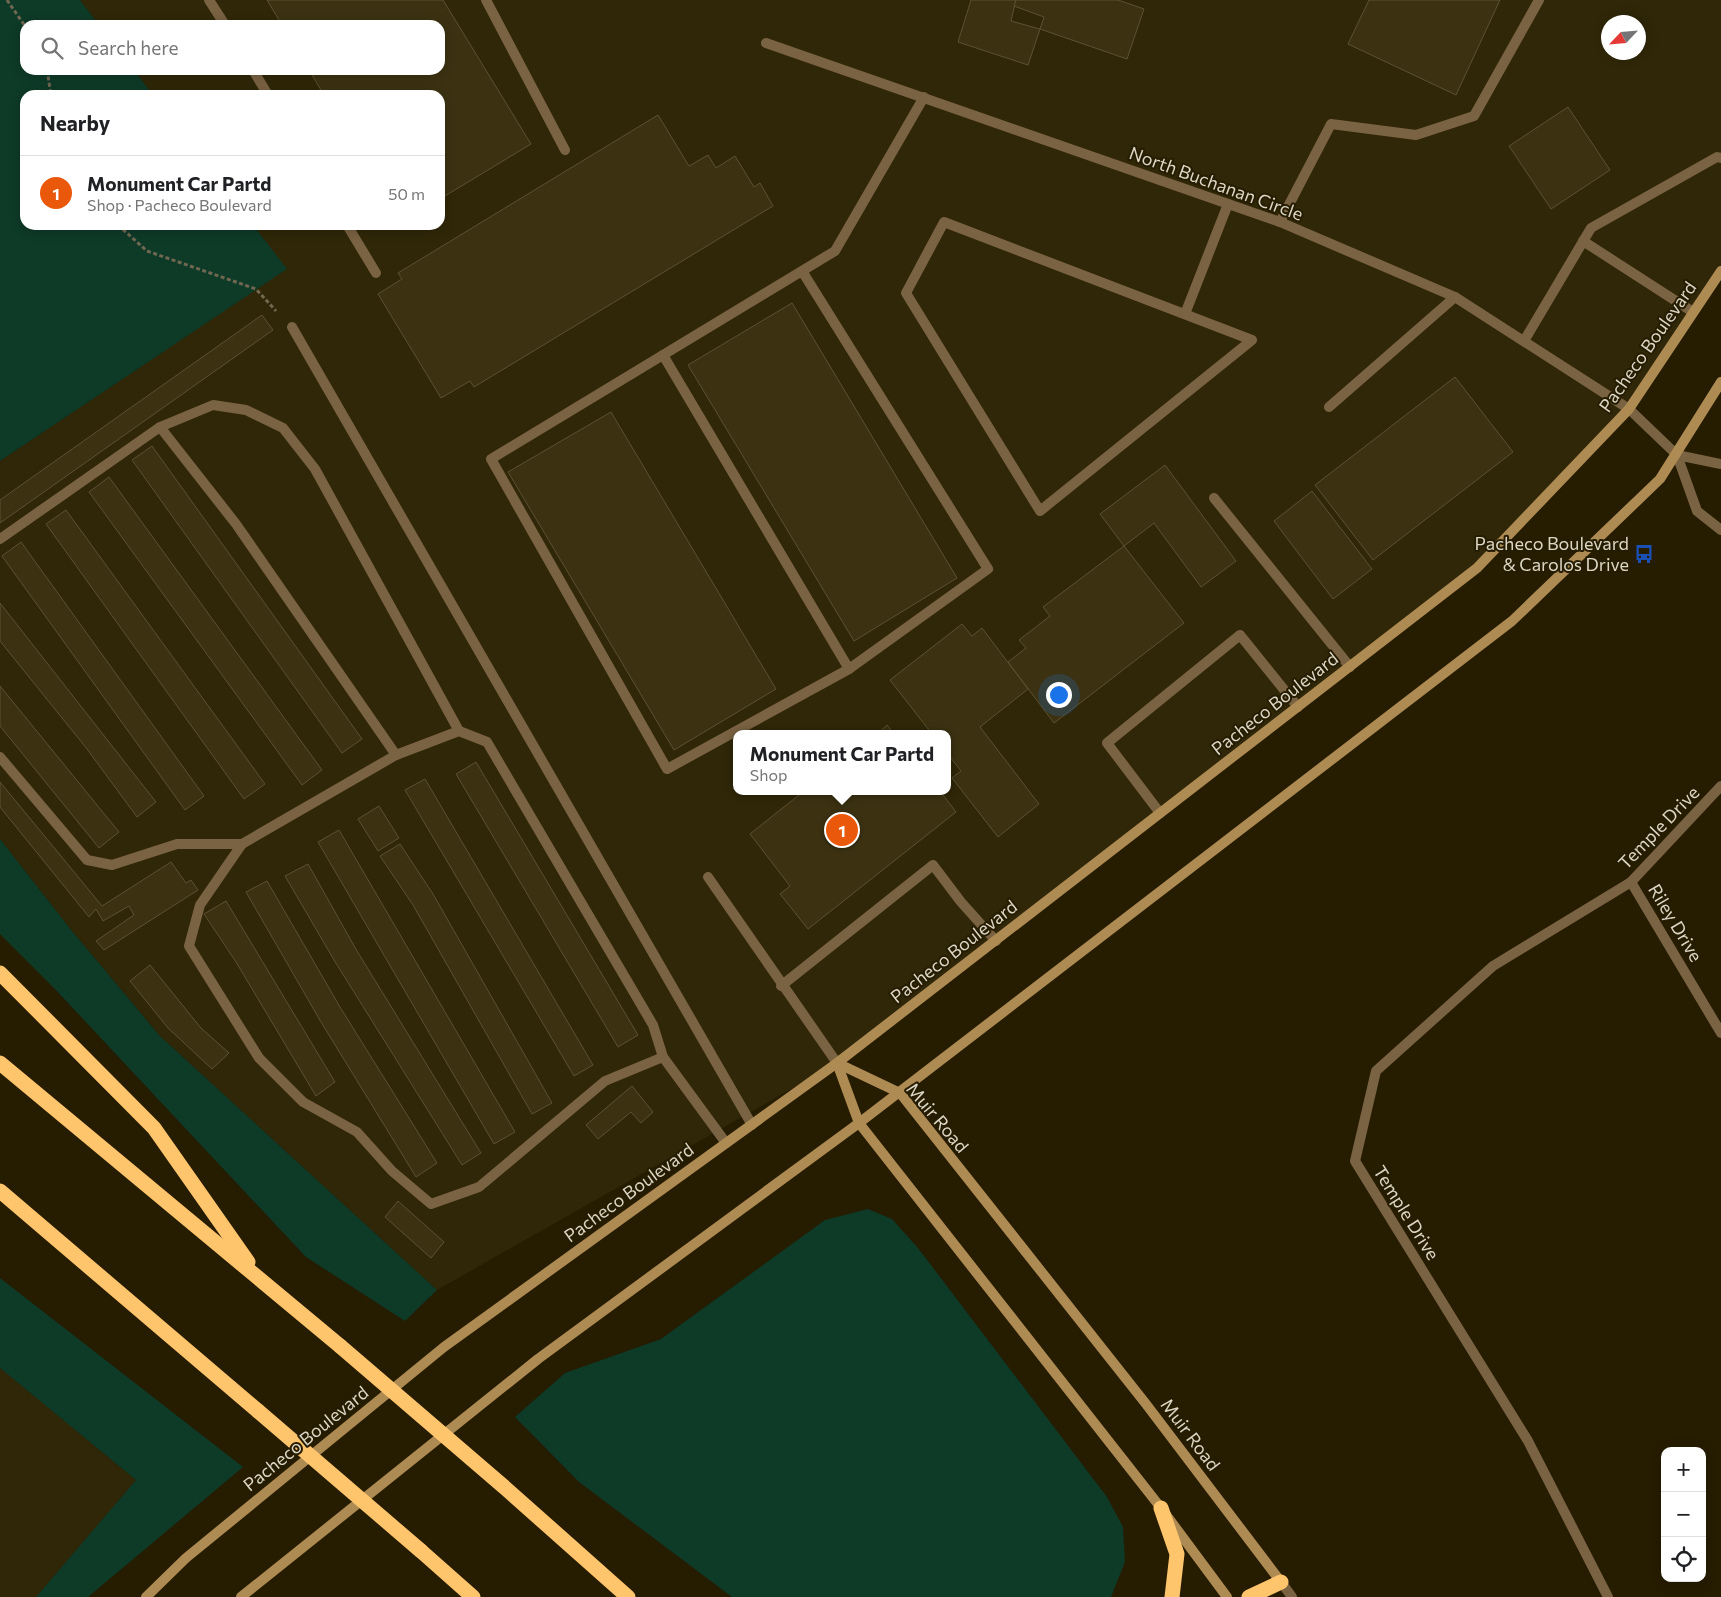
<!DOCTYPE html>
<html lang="en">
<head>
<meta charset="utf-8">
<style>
  :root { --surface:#fff; --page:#f2f2f2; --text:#202124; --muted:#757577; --line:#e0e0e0; --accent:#ea580c }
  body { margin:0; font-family:Commissioner,sans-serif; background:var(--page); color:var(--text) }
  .controls { position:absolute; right:15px; bottom:15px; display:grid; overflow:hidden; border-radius:10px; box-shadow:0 2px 12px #0003 }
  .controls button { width:45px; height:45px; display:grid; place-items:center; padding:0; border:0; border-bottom:1px solid var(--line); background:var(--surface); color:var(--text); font:25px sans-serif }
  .compass { position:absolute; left:1601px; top:15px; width:45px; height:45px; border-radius:50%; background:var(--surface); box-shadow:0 2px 12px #0003; rotate:244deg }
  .you { position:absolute; left:1058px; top:694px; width:18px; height:18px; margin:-12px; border:4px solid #fff; border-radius:50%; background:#1a73e8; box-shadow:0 0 0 8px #1a73e833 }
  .badge { display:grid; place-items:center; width:32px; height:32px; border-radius:50%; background:var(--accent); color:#fff; font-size:16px; font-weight:700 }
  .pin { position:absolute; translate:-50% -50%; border:2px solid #fff; box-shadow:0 1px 5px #0006 }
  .popup { position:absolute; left:733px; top:730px; width:218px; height:65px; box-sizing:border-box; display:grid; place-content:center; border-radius:10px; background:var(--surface); filter:drop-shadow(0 1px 4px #0005); font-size:16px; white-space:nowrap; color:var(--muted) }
  .popup b { font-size:19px; color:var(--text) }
  .popup::after { content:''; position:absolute; left:50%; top:100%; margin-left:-10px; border:10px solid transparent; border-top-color:var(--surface) }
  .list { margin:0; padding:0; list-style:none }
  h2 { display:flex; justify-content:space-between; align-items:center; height:65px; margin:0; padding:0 20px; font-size:21px }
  h2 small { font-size:16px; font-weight:400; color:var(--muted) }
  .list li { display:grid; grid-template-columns:32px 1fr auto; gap:15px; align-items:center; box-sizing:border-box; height:75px; padding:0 20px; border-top:1px solid var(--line) }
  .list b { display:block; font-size:19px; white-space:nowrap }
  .list p { margin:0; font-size:16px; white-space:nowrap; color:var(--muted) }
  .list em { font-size:16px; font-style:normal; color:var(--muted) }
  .icon { flex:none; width:28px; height:28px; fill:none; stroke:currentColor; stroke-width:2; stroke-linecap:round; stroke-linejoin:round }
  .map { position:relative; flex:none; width:1721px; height:1597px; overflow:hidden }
  .search { position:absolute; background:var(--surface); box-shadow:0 2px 12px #0003; left:20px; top:20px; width:425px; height:55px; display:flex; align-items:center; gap:12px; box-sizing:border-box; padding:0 18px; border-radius:15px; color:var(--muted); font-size:19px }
  .panel { position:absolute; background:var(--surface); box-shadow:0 2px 12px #0003; left:20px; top:90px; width:425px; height:140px; border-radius:15px }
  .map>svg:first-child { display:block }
  .built { fill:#302708; fill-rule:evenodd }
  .green { fill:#0e3a28 }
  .building { fill:#3c3212; stroke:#5c5131 }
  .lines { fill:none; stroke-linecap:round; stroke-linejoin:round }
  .path { stroke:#6f6750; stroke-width:3; stroke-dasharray:4 2.5; stroke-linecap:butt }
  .service { stroke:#7a6342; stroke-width:10 }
  .minor { stroke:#7a6342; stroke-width:10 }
  .tertiary { stroke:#7a6342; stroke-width:10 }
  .secondary { stroke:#af8b54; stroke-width:10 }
  .motorway { stroke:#ffc56d; stroke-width:15 }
  .motorway-bridge { stroke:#ffc56d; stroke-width:15 }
  .labels { text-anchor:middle; stroke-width:4; stroke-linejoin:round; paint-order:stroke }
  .street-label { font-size:18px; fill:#dcd6c5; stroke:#261c00 }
  .poi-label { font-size:18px; fill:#dcd6c5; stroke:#261c00; text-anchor:end }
</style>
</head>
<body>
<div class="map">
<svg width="1721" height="1597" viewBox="0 0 1721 1597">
  <rect width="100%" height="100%" fill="#261c00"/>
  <g class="built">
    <path d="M80,0H1721V271L1629,409L1477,568L837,1063L437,1290L160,1036L72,931L0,839V461L286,269L253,225H440V95H153L134,70H440V25H99ZM1608,22H1638V52H1608ZM737,734H947V791H737Z"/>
    <path d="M0,1368L136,1480L36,1597H0Z"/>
  </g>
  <g class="green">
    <path d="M0,0H80L99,25H25V70H134L153,95H25V225H253L287,269L0,461Z"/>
    <path d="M0,839L72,931L160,1036L437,1290L405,1321L306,1257L53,987L0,934Z"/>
    <path d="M868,1209L892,1219L918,1248L1107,1497L1123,1527L1125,1562L1111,1597H732L579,1482L515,1417L565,1373L661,1339L825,1220Z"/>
    <path d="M0,1278L243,1467L88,1597H36L136,1480L0,1368Z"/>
  </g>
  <g class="building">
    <path d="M267,0H443L531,144L440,199V95H324L309,70H440V25H282Z"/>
    <path d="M971,0H1016L1011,21L1040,29L1028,65L958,42Z"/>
    <path d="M1016,0H1118L1144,9L1127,59L1040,29L1044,17L1014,6Z"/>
    <path d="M1369,0H1500L1456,95L1348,44Z"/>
    <path d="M1568,107L1610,170L1551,209L1509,146Z"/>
    <path d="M658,115L689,166L708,155L716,168L735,156L754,187L760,183L773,206L474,387L470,381L441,398L378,294L402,279L398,273Z"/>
    <path d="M792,303L957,578L854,641L688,365Z"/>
    <path d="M262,315L273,330L0,523V500Z"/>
    <path d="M1455,377L1513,452L1373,560L1315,485Z"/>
    <path d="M611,412L776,689L674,750L508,472Z"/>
    <path d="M152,446L362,739L342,753L132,460Z"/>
    <path d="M1165,465L1236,561L1201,587L1154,523L1124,546L1100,514Z"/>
    <path d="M109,477L322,770L302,785L89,492Z"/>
    <path d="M1312,491L1372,569L1333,599L1274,521Z"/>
    <path d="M66,510L265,784L244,799L46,524Z"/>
    <path d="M21,542L204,796L185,810L2,556Z"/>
    <path d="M1124,546L1184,623L1054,723L1008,662L1026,648L1019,640L1050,616L1043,607Z"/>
    <path d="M0,603L156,802L137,817L87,749L0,641Z"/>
    <path d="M962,624L972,636L982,628L1028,689L980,727L1039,804L998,837L952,778L961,771L947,753V734H932L890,680Z"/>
    <path d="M0,686L119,832L99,848L0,726Z"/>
    <path d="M887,725L894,734H877Z"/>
    <path d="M476,762L638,1035L618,1047L456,774Z"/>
    <path d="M425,779L593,1065L574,1076L405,790Z"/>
    <path d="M0,782L102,906L171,862L186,883L191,880L198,890L104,950L96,941L134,915L129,906L103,921L96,909L89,917L0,807Z"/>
    <path d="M804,791H940L956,812L808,929L780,894L790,886L750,834Z"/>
    <path d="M379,806L399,838L378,851L358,819Z"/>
    <path d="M339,830L515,1132L494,1144L318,842Z"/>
    <path d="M400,844L433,894L552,1103L532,1114L413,905L380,856Z"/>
    <path d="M308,864L357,951L481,1153L462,1165L334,960L285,876Z"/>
    <path d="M267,881L340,1007L437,1163L416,1177L321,1022L246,892Z"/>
    <path d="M226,901L335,1082L316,1096L236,962L204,914Z"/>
    <path d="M150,965L201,1028L229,1053L212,1069L168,1028L130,981Z"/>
    <path d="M632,1086L653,1112L641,1123L631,1112L598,1139L586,1125Z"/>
    <path d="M398,1201L444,1242L431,1258L385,1217Z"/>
  </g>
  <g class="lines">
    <g class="path">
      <path d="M7,0L25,26"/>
      <path d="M47,70L51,95"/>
      <path d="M118,225L147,251L256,289L276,311"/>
    </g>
    <g class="service">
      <path d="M209,0L225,25"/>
      <path d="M486,0L565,150"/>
      <path d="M253,70L268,95"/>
      <path d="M944,222L1252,340L1040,511L906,293Z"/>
      <path d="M1280,222L1331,124L1416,135L1474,116L1539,0"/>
      <path d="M347,225L376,273"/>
      <path d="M1583,241L1693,312"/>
      <path d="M802,271L988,569L849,669L663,355L835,251L924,97"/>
      <path d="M1185,314L1228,204"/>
      <path d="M292,327L752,1125"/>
      <path d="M1524,341L1591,228L1717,157L1721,158"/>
      <path d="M663,355L491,459L667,769L849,669"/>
      <path d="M1329,407L1455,297"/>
      <path d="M160,427L213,405L246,410L283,428L315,469L459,731"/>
      <path d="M1214,498L1350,667"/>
      <path d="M0,539L160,427L236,524L396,755"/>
      <path d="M0,757L87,860L112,865L177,844H242L396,755L459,731L487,742L653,1025L663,1057L726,1143"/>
      <path d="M1160,813L1107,743L1240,635L1298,707"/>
      <path d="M242,844L200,905L189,946L259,1058L303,1102L357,1132L392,1171L431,1204L479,1187L605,1081L663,1057"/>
      <path d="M708,877L837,1063"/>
      <path d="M781,986L933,865L961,902L996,941"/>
    </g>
    <g class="minor">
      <path d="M766,43L1280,222L1455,297L1629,409L1677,455L1697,511L1721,530"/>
      <path d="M1677,455L1721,464"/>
      <path d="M1631,882L1721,1033"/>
      <path d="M1608,1597L1528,1441L1355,1161L1376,1071L1493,966L1631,882L1721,786"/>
    </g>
    <path class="tertiary" d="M1281,1582L1292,1597"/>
    <g class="secondary">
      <path d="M837,1063L900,1093L1146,1404L1281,1582"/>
      <path d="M837,1063L859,1123L1161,1508L1227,1597"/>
      <path d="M146,1597L186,1558L444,1347L837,1063L1477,568L1629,409L1721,271"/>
      <path d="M241,1597L538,1359L859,1123L1512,621L1660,479L1721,382"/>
    </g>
    <g class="motorway">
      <path d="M0,973L154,1128L248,1262"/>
      <path d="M0,1063L340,1346"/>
      <path d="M0,1191L258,1411"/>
      <path d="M503,1486L628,1597"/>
      <path d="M1161,1508L1177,1554L1172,1597"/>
      <path d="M421,1551L473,1597"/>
      <path d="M1249,1597L1281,1582"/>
    </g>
    <g class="motorway-bridge">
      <path d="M340,1346L503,1486"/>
      <path d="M258,1411L421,1551"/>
    </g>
  </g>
  <defs>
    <g id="bus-bare" transform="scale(1.5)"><path d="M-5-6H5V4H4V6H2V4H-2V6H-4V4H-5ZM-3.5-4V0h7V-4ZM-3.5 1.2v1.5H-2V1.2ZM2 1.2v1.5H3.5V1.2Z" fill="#1a4fb4" stroke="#261c00" stroke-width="2.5" paint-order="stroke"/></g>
  </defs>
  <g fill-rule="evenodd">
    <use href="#bus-bare" x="1644" y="554"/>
  </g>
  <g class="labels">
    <g class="street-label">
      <text transform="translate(1216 184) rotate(20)" y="6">North Buchanan Circle</text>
      <text transform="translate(1648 347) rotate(-55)" y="6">Pacheco Boulevard</text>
      <text transform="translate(1275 704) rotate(-38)" y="6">Pacheco Boulevard</text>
      <text transform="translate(1659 828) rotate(-46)" y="6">Temple Drive</text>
      <text transform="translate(1675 923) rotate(59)" y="6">Riley Drive</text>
      <text transform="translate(954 952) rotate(-38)" y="6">Pacheco Boulevard</text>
      <text transform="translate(937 1118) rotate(50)" y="6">Muir Road</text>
      <text transform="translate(629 1193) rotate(-36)" y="6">Pacheco Boulevard</text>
      <text transform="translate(1406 1213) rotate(58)" y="6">Temple Drive</text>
      <text transform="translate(1190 1435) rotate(53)" y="6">Muir Road</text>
      <text transform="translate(306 1439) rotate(-39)" y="6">Pacheco Boulevard</text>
    </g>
    <g class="poi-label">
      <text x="1629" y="550">Pacheco Boulevard<tspan x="1629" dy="21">&amp; Carolos Drive</tspan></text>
    </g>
  </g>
</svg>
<div class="controls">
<button>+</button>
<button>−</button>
<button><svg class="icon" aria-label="locate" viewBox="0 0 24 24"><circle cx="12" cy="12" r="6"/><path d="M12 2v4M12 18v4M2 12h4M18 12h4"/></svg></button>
</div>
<svg class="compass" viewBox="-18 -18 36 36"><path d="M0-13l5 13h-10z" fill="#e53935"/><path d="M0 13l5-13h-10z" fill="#757577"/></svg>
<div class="you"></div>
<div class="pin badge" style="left:842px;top:830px">1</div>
<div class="popup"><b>Monument Car Partd</b>Shop</div>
<div class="search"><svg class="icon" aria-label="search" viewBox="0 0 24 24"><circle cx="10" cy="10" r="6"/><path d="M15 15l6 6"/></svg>Search here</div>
<section class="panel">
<h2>Nearby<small></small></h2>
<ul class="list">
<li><span class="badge">1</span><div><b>Monument Car Partd</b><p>Shop · Pacheco Boulevard</p></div><em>50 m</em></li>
</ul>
</section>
</div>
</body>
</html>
